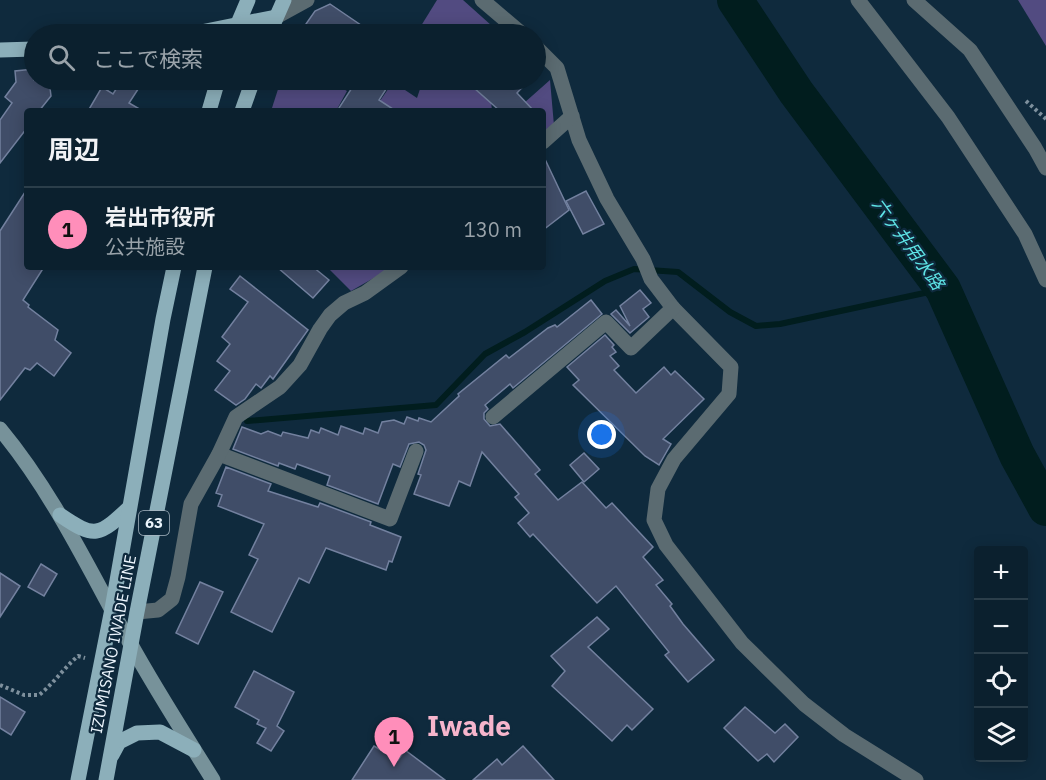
<!DOCTYPE html>
<html lang="ja">
<head>
<meta charset="utf-8">
<style>
  :root { --surface:#0b202e; --page:#142836; --text:#f1f3f6; --muted:#9aa3aa; --line:#2b3e4a; --accent:#ff8eba }
  body { margin:0; font-family:"IBM Plex Sans","Noto Sans JP",sans-serif; background:var(--page); color:var(--text) }
  .controls { position:absolute; right:18px; bottom:18px; display:grid; overflow:hidden; border-radius:6px; box-shadow:0 3px 15px #0003 }
  .controls button { width:54px; height:54px; display:grid; place-items:center; padding:0; border:0; border-bottom:2px solid var(--line); background:var(--surface); color:var(--text); font:30px sans-serif }
  .you { position:absolute; left:602px; top:435px; width:21px; height:21px; margin:-15px; border:4px solid #fff; border-radius:50%; background:#1a73e8; box-shadow:0 0 0 9px #1a73e833 }
  .badge { display:grid; place-items:center; width:39px; height:39px; border-radius:50%; background:var(--accent); color:#111; font-size:20px; font-weight:700 }
  .pin { position:absolute; translate:-50% -50px; filter:drop-shadow(0 2px 3px #0008) }
  .pin::after { content:''; position:absolute; top:32px; width:21px; height:18px; background:inherit; clip-path:polygon(0 0,100% 0,50% 100%) }
  .list { margin:0; padding:0; list-style:none }
  h2 { display:flex; justify-content:space-between; align-items:center; height:78px; margin:0; padding:0 24px; font-size:26px }
  h2 small { font-size:20px; font-weight:400; color:var(--muted) }
  .list li { display:grid; grid-template-columns:39px 1fr auto; gap:18px; align-items:center; box-sizing:border-box; height:84px; padding:0 24px; border-top:2px solid var(--line) }
  .list b { display:block; font-size:22px; white-space:nowrap }
  .list p { margin:0; font-size:20px; white-space:nowrap; color:var(--muted) }
  .list em { font-size:20px; font-style:normal; color:var(--muted) }
  .icon { flex:none; width:33px; height:33px; fill:none; stroke:currentColor; stroke-width:2; stroke-linecap:round; stroke-linejoin:round }
  .map { position:relative; flex:none; width:1046px; height:780px; overflow:hidden }
  .search { position:absolute; background:var(--surface); box-shadow:0 3px 15px #0003; left:24px; top:24px; width:522px; height:66px; display:flex; align-items:center; gap:15px; box-sizing:border-box; padding:0 21px; border-radius:33px; color:var(--muted); font-size:22px }
  .panel { position:absolute; background:var(--surface); box-shadow:0 3px 15px #0003; left:24px; top:108px; width:522px; height:162px; border-radius:6px }
  .map>svg:first-child { display:block }
  .forest { fill:#524b81 }
  .lines { fill:none; stroke-linecap:round; stroke-linejoin:round }
  .stream { stroke:#011d1e; stroke-width:6 }
  .river { stroke:#011d1e; stroke-width:36 }
  .building { fill:#404d68; stroke:#73819f; stroke-width:1.5 }
  .path { stroke:#7e909d; stroke-width:4; stroke-dasharray:3 3; stroke-linecap:butt }
  .street { stroke:#5b6b71; stroke-width:15 }
  .secondary { stroke:#77929a; stroke-width:15 }
  .primary { stroke:#8cafba; stroke-width:15 }
  .labels { text-anchor:middle; stroke-width:4.5; stroke-linejoin:round; paint-order:stroke }
  .shield { fill:#0f2a3d; stroke:#aab8c3; stroke-width:1.5 }
  .shield-label { font-size:15px; font-weight:bold; fill:#ecf5fd }
  .street-label { font-size:16px; fill:#ecf5fd; stroke:#0f2a3d }
  .water-label { font-size:18px; font-style:italic; fill:#5ee4e6; stroke:#0f2a3d }
  .town-label { font-size:28px; font-weight:bold; fill:#f6b5cc; stroke:#0f2a3d }
</style>
</head>
<body>
<div class="map">
<svg width="1046" height="780" viewBox="0 0 1046 780">
  <rect width="100%" height="100%" fill="#0f2a3d"/>
  <g class="forest">
    <path d="M437,0H463L501,34H416Z"/>
    <path d="M1018,0H1046V46Z"/>
    <path d="M281,80H327L347,91L336,111H271Z"/>
    <path d="M423,80H489L492,111H373L393,82L417,98Z"/>
    <path d="M550,80L555,137L543,148V111H515Z"/>
    <path d="M327,267H393L351,291Z"/>
  </g>
  <g class="lines">
    <path class="stream" d="M247,421L436,405L485,354L525,332L605,281L634,269L678,272L730,312L756,326L780,324L943,289"/>
    <path class="river" d="M735,0L796,92L943,289L1017,455L1046,508"/>
  </g>
  <g class="building">
    <path d="M330,4L374,34H299L315,11Z"/>
    <path d="M34,69V80H49L51,96L39,111H27V128L0,163V120L12,103L5,97L16,82L15,71Z"/>
    <path d="M122,80H144L129,103L143,111H88L102,87L113,94Z"/>
    <path d="M357,80H392L379,100L396,111H337Z"/>
    <path d="M465,80H529L517,93L534,111H500Z"/>
    <path d="M543,155L569,210L543,230Z"/>
    <path d="M27,189V267H44L23,300L29,305L28,307L58,330L55,340L71,353L54,376L37,363L30,370L25,368L0,400V231Z"/>
    <path d="M586,191L604,224L583,234L566,201Z"/>
    <path d="M277,267H313L329,280L313,298Z"/>
    <path d="M240,276L308,330L273,379L270,376L261,388L256,384L245,399L236,405L215,390L230,371L217,361L230,344L222,337L248,302L230,289Z"/>
    <path d="M640,290L651,303L643,309L649,317L630,333L611,314L616,310L630,326L620,306Z"/>
    <path d="M591,300L602,314L513,388L510,384L485,405L488,409L484,413V419L490,426L500,424L540,470L535,474L558,500L582,482L606,508L612,503L653,547L643,557L663,580L656,585L672,604L670,606L683,624L714,660L688,682L665,655L669,652L616,586L597,603L533,534L530,537L518,523L529,513L515,497L519,494L482,452L470,486L459,481L449,506L414,494L421,475L418,474L426,450L424,445L419,442L409,444L400,467L393,464L378,504L327,485L330,476L297,464L295,469L279,463L278,466L233,449L242,427L261,434L268,431L281,436L283,432L308,438L311,430L319,433L321,428L338,435L341,426L363,434L365,428L378,433L382,422L394,420L404,424L407,417L418,421L419,418L431,422L459,396L458,394L506,355L509,358L548,328L555,325L557,327Z"/>
    <path d="M605,335L614,345L612,347L616,352L610,356L619,366L614,370L636,393L664,367L671,375L675,371L704,399L663,439L671,444L659,465L645,456L573,385L579,380L567,367Z"/>
    <path d="M584,453L599,469L584,482L570,465Z"/>
    <path d="M226,467L271,484L268,491L318,507L320,503L371,522L370,525L401,537L392,562L389,561L386,570L326,548L309,583L299,578L272,632L231,612L258,559L249,555L264,524L218,506L222,495L216,493Z"/>
    <path d="M41,564L57,574L44,596L28,587Z"/>
    <path d="M0,573L20,586L0,617Z"/>
    <path d="M200,582L223,592L198,644L176,633Z"/>
    <path d="M597,617L609,629L588,647L653,709L632,730L627,725L612,741L552,686L565,671L551,656Z"/>
    <path d="M254,671L294,692L277,726L284,731L271,751L257,743L266,728L257,724L259,720L235,707Z"/>
    <path d="M0,697L25,712L11,735L0,728Z"/>
    <path d="M745,707L775,733L785,724L798,737L774,762L767,754L758,761L724,728Z"/>
    <path d="M374,746L398,760L405,750L445,780H352Z"/>
    <path d="M523,746L554,780H473L497,759L502,765Z"/>
  </g>
  <g class="lines">
    <g class="path">
      <path d="M1026,101L1046,119"/>
      <path d="M0,685L24,695H39C54,683 64,668 78,656L85,658"/>
    </g>
    <g class="street">
      <path d="M482,0L522,34"/>
      <path d="M858,0L948,117L1025,234L1046,280"/>
      <path d="M914,0L970,50L1035,148L1046,168"/>
      <path d="M276,17L307,0"/>
      <path d="M536,47L557,68L579,140L607,199L643,259L651,279L673,308L731,367L729,394L674,459L658,489L654,520L666,545L742,643L804,704L844,735L916,780"/>
      <path d="M543,142L572,116"/>
      <path d="M493,417L606,322L631,348L673,308"/>
      <path d="M219,454L390,519L416,451"/>
      <path d="M137,612L158,610L172,599L178,577L191,504L219,454L236,417L280,387L300,365L320,329L330,315L344,303L365,293L401,267"/>
    </g>
    <path class="secondary" d="M0,429C54,494 89,570 130,643C156,690 185,735 213,780"/>
    <g class="primary">
      <path d="M234,33L248,0"/>
      <path d="M191,34L276,17"/>
      <path d="M269,34L284,0"/>
      <path d="M0,50L34,49"/>
      <path d="M209,111L218,80"/>
      <path d="M242,111L253,80"/>
      <path d="M60,515C95,539 99,536 129,508"/>
      <path d="M112,755L119,742L137,733L160,732L194,750"/>
      <path d="M78,780L112,609L163,319L174,267"/>
      <path d="M106,780L137,612L205,267"/>
    </g>
  </g>
  <g class="labels">
    <rect class="shield" x="139" y="511" width="30" height="24" rx="4.5"/>
    <g class="shield-label">
      <text x="154" y="528">63</text>
    </g>
    <g class="street-label">
      <text transform="translate(113 644) rotate(-79)" y="6">IZUMISANO IWADE LINE</text>
    </g>
    <g class="water-label">
      <text transform="translate(908 244) rotate(54)" y="6">六ヶ井用水路</text>
    </g>
    <g class="town-label">
      <text x="469" y="736">Iwade</text>
    </g>
  </g>
</svg>
<div class="controls">
<button>+</button>
<button>−</button>
<button><svg class="icon" aria-label="locate" viewBox="0 0 24 24"><circle cx="12" cy="12" r="6"/><path d="M12 2v4M12 18v4M2 12h4M18 12h4"/></svg></button>
<button><svg class="icon" aria-label="layers" viewBox="0 0 24 24"><path d="M12 4l9 5-9 5-9-5zM3 14l9 5 9-5"/></svg></button>
</div>
<div class="you"></div>
<div class="pin badge" style="left:394px;top:767px">1</div>
<div class="search"><svg class="icon" aria-label="search" viewBox="0 0 24 24"><circle cx="10" cy="10" r="6"/><path d="M15 15l6 6"/></svg>ここで検索</div>
<section class="panel">
<h2>周辺<small></small></h2>
<ul class="list">
<li><span class="badge">1</span><div><b>岩出市役所</b><p>公共施設</p></div><em>130 m</em></li>
</ul>
</section>
</div>
</body>
</html>
